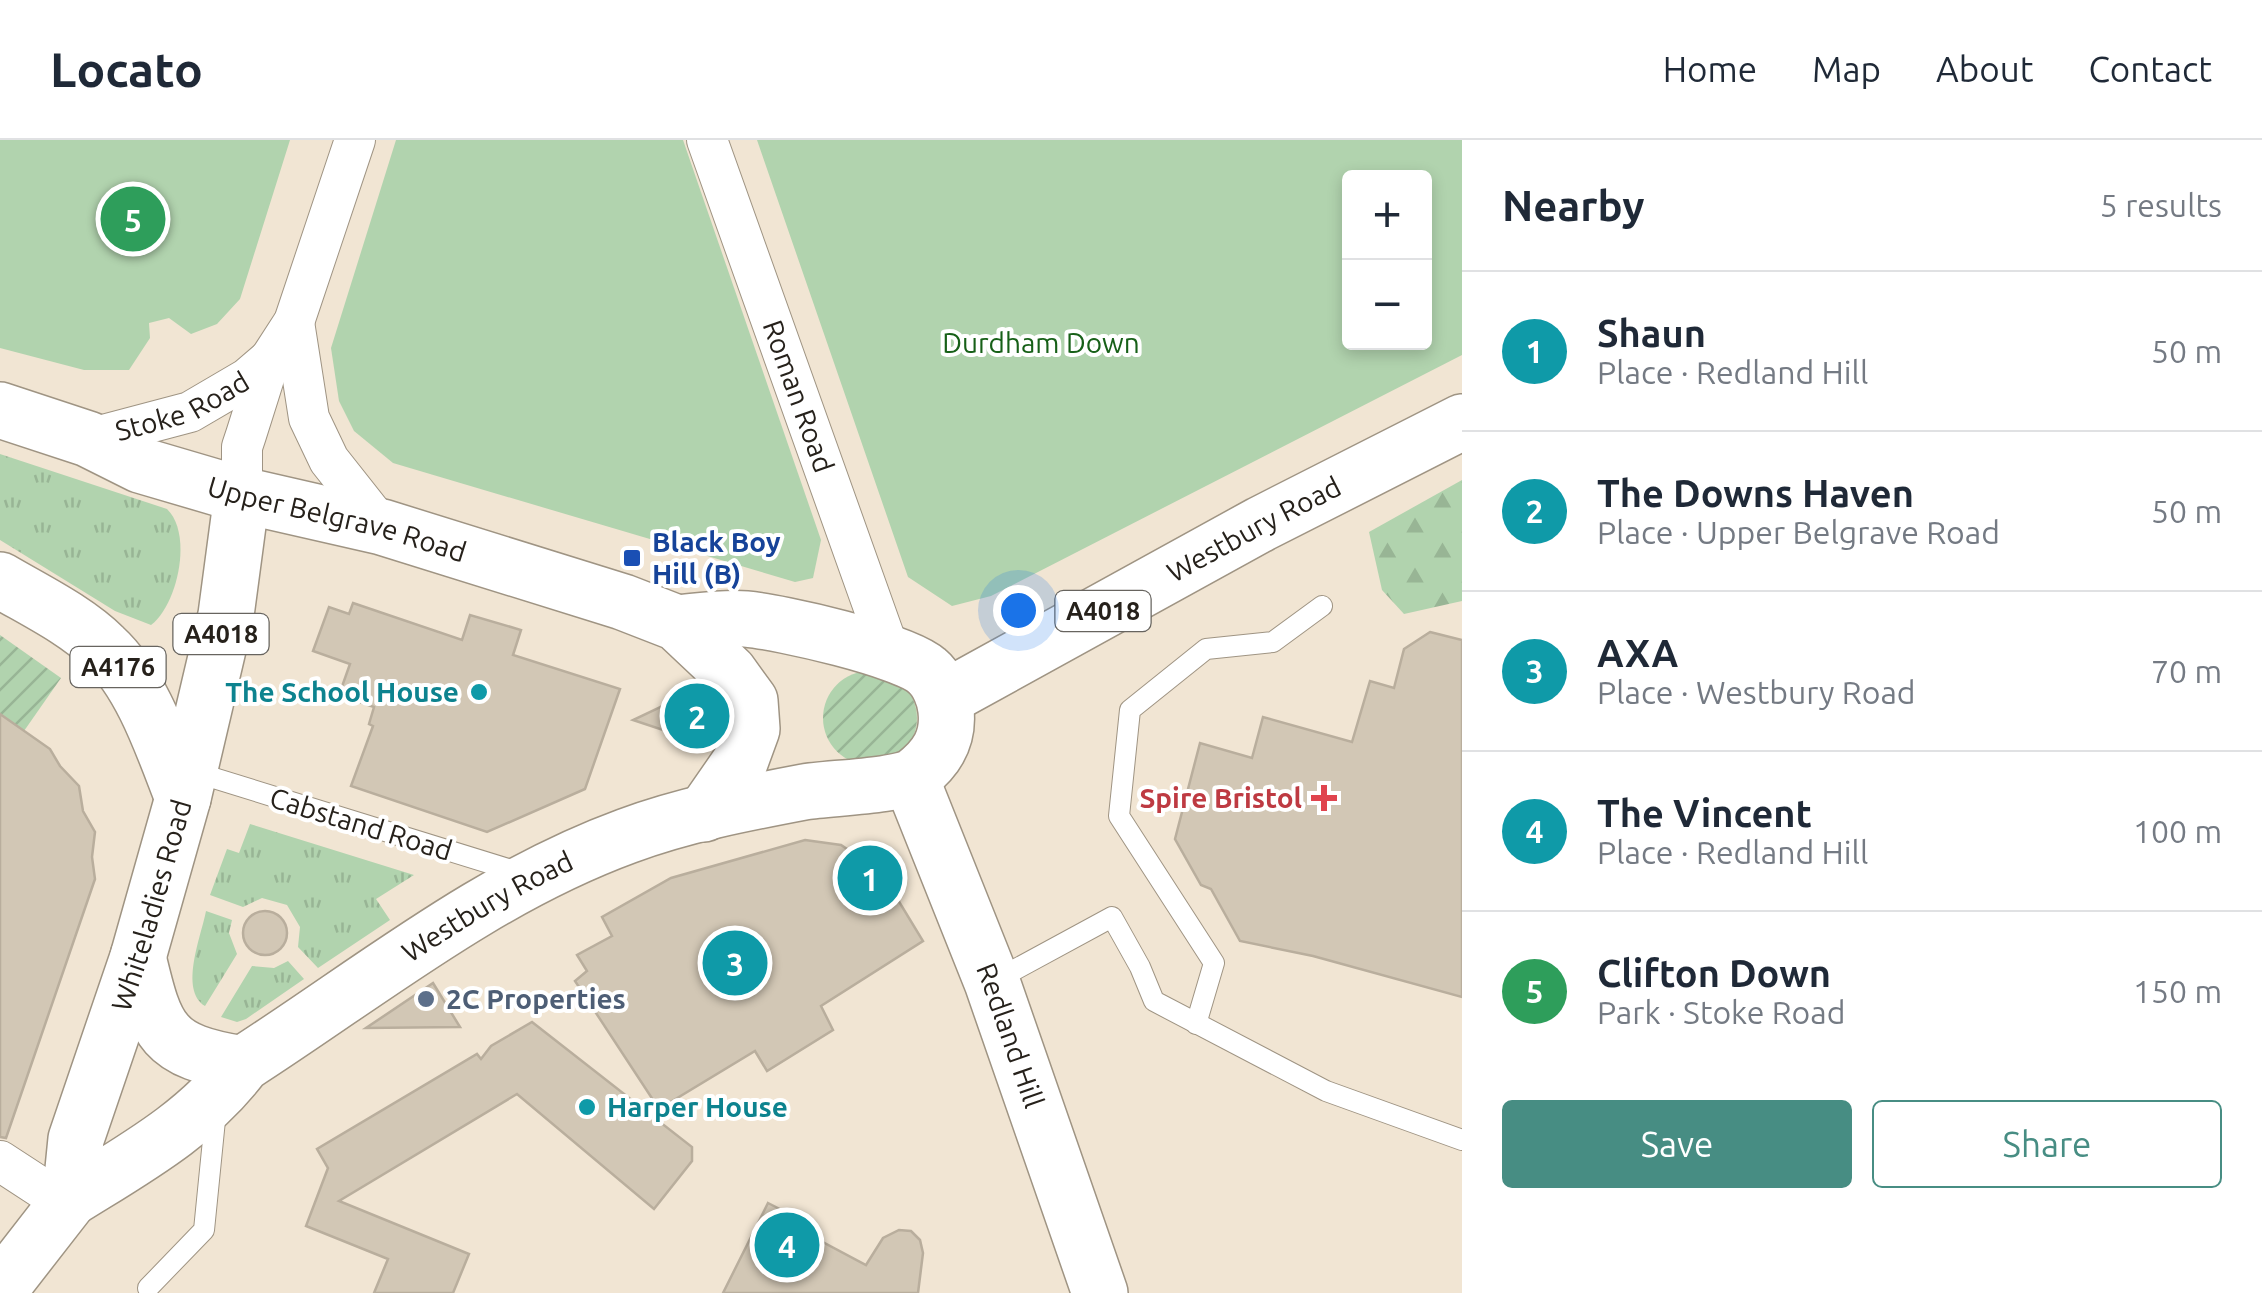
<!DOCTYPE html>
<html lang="en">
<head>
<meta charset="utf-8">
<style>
  :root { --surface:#fff; --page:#f2f2f3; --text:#1f2937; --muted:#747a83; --line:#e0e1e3; --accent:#478d83 }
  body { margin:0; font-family:Ubuntu,sans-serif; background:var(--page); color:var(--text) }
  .controls { position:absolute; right:30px; top:30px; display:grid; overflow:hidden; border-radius:10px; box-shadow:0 5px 15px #0003 }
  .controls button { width:90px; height:90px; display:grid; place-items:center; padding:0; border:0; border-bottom:2px solid var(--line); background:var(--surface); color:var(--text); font:50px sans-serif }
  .you { position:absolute; left:1018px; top:470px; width:35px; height:35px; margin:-25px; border:8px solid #fff; border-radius:50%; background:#1a73e8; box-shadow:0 0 0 15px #1a73e833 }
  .badge { display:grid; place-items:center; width:65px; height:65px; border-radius:50%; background:var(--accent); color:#fff; font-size:32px; font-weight:700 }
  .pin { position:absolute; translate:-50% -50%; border:5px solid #fff; box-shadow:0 2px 10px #0006 }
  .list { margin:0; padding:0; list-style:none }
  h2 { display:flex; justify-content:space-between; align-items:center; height:130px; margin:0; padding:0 40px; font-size:42px }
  h2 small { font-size:32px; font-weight:400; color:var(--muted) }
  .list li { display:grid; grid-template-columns:65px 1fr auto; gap:30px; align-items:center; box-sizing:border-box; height:160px; padding:0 40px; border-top:2px solid var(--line) }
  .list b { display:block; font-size:38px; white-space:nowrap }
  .list p { margin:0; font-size:32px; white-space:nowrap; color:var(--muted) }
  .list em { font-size:32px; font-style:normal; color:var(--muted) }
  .actions { display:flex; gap:20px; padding:30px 40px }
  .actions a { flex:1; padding:22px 0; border:2px solid var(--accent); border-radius:10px; text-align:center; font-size:35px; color:var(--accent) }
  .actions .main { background:var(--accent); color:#fff }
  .map { position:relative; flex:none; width:1462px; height:1153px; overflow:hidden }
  header { display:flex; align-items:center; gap:60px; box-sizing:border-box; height:140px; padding:0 50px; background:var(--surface); border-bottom:2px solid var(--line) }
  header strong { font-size:48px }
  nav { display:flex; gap:55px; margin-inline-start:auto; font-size:35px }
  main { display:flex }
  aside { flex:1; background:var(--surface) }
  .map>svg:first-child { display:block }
  .grass { fill:url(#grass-tufts) }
  .forest { fill:url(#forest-firs) }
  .park { fill:#b1d3ae; fill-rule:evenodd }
  .garden { fill:url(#garden-furrows) }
  .building { fill:#d2c7b5; stroke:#b9ae9d; stroke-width:2.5 }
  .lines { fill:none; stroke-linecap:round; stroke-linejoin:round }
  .lane-casing { stroke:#9f9483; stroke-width:22 }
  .street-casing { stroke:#9f9483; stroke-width:42 }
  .secondary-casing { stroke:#9f9483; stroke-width:58 }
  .primary-casing { stroke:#9f9483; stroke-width:58 }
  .lane { stroke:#fff; stroke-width:20 }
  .street { stroke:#fff; stroke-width:40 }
  .secondary { stroke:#fff; stroke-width:55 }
  .primary { stroke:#fff; stroke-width:55 }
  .transit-dot { fill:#1a4fb4; stroke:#fff; stroke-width:4 }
  .culture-dot { fill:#0f9aa8; stroke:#fff; stroke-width:4 }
  .health-dot { fill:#e0444e; stroke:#fff; stroke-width:4 }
  .service-dot { fill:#5c6f8a; stroke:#fff; stroke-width:4 }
  .labels { text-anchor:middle; stroke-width:8; stroke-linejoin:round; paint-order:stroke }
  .shield { fill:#fff; stroke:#67645f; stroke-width:2.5 }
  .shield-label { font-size:25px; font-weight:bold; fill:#26211b }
  .park-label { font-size:28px; fill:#176018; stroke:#fff }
  .street-label { font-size:28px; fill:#26211b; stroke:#fff }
  .transit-label { font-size:28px; font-weight:bold; fill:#164399; stroke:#fff; text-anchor:start }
  .culture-label { font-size:28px; font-weight:bold; fill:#0d838f; stroke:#fff; text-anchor:end }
  .health-label { font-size:28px; font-weight:bold; fill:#be3a42; stroke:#fff; text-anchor:end }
  .service-label { font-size:28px; font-weight:bold; fill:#4e5e75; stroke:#fff; text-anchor:start }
</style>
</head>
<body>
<header>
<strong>Locato</strong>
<nav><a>Home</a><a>Map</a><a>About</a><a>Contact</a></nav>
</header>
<main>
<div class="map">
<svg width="1462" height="1153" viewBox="0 0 1462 1153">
  <defs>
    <pattern id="grass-tufts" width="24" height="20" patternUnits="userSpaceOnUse" patternTransform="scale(2.5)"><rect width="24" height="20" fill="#b1d3ae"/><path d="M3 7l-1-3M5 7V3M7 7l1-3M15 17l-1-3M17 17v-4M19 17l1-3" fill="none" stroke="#98b595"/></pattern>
    <pattern id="forest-firs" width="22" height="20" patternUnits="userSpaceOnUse" patternTransform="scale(2.5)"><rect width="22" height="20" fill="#b1d3ae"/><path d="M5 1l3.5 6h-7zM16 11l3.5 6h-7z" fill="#98b595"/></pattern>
    <pattern id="garden-furrows" width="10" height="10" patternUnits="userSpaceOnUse" patternTransform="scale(2.5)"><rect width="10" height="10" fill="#b1d3ae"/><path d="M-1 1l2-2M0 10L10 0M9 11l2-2" fill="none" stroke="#98b595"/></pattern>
  </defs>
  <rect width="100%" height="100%" fill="#f1e5d3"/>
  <g class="grass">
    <path d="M0,314L167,369C193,394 178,464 151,485L115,471L0,400Z"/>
    <path d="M250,684L414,735L376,759L390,780L318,828L298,807L300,787L287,765L262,758L243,767L210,755L227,709L239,713Z"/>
    <path d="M206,771L232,780L229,793L237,814L205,866C179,850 201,797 206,771Z"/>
    <path d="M288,821L304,839L246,879L237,882L221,877L252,826L274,828Z"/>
  </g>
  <path class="forest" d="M1462,340V461L1404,474L1382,450L1369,392Z"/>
  <g class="park">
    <path d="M0,0H290L240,159L217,184L191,194L169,178L149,183L150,198L129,230H84L0,208Z"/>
    <path d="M396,0H683L821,400L813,438L795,442L393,323L354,291L339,261L331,208Z"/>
    <path d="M757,0H1462V215L991,456L952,466L908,437ZM1350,38H1424V202H1350Z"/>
  </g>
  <g class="garden">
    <path d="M0,495L61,538L24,591L0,574Z"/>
    <circle cx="870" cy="578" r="47"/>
  </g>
  <g class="building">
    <path d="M353,463L462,500L470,475L521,490L513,515L620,549L585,649L487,692L351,646L373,586L369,584L374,567L339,555L350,524L313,511L329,467L349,474Z"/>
    <path d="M1430,492L1462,500V857L1313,816L1240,801L1211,749L1201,745L1175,699L1200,603L1252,618L1263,577L1352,602L1370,541L1394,548L1404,509Z"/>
    <path d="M696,550L706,554L719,572L716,594L699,602L633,580Z"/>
    <path d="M0,574L50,609L60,626L79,646L83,671L95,692L92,717L95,739L6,998L0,997Z"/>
    <path d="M805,700L841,705L881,732L923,801L821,866L833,890L767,931L755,911L659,969L575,841L587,831L577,815L612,796L602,777L671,738Z"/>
    <circle cx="265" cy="793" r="22"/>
    <path d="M433,843L460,887L366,888Z"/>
    <path d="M532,882L692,1007V1021L654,1069L517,954L339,1061L469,1114L453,1153H374L388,1119L306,1086L328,1028L317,1009L477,914L481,919L491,906Z"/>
    <path d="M768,1063L809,1084L804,1092L866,1125L883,1098L899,1090L911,1091L920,1100L923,1113L918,1153H723Z"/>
  </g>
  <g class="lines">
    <g class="lane-casing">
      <g id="lane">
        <path d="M191,631L521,733"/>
        <path d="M994,841L1112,777L1140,827L1154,861L1326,951L1462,1000"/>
        <path d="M1196,884L1214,823L1119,676L1130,570L1206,509L1273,502L1322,466"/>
        <path d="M148,1148L204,1090L216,970"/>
      </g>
    </g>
    <g class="street-casing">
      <g id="street">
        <path id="s1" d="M707,0L890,513"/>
        <path d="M294,182L309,278L329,320L382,387"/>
        <path id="s2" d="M88,299L190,272L248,238L270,219"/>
        <path d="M242,355V307L246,295L270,219L294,182L355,0"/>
        <path d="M0,1021L66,1064"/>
      </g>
    </g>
    <g class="secondary-casing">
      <g id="secondary">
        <path id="s3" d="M911,639L992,842L1100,1153"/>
      </g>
    </g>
    <g class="primary-casing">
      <g id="primary">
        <path id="s4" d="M0,270L88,299L140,325L242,355L382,387L623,462L677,483L729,532L750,561L752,589L740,622L704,674"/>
        <path d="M0,440C34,460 76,480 104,508C143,544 164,610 183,658"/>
        <path id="s5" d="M945,558L1261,384L1462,282"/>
        <path d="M138,817C156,893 162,911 243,924"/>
        <path id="s6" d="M70,1059C134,1019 197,985 243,924C369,843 485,748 627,696C683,675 746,663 804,652C827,648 901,646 915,635C937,618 949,599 946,571C945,558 938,540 927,531C904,510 780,482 746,479C724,477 699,481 677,483"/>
        <path id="s7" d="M0,1149L70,1059L76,999L138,817L183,658L226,475L242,355"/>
      </g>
    </g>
    <use href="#lane" class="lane"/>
    <use href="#street" class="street"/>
    <use href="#secondary" class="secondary"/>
    <use href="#primary" class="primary"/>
  </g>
  <rect class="transit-dot" x="622" y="408" width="20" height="20" rx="5"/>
  <g class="culture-dot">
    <circle cx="479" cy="552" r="10"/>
    <circle cx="587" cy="967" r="10"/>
  </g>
  <path class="health-dot" d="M1319 643h10v10h10v10h-10v10h-10v-10h-10v-10h10z"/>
  <circle class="service-dot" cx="426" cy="859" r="10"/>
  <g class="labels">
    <g class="shield">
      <rect x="1055.5" y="451" width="95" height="40" rx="8"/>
      <rect x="173.5" y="474" width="95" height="40" rx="8"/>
      <rect x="70.5" y="507" width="95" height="40" rx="8"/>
    </g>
    <g class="shield-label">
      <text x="1103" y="480">A4018</text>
      <text x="221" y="503">A4018</text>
      <text x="118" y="536">A4176</text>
    </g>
    <g class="park-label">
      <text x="1041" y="213">Durdham Down</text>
    </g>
    <g class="street-label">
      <text dy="10" stroke="none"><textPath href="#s1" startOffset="272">Roman Road</textPath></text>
      <text dy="10" stroke="none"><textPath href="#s2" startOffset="100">Stoke Road</textPath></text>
      <text dy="10" stroke="none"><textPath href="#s4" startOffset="355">Upper Belgrave Road</textPath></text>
      <text dy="10" stroke="none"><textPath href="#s5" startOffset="352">Westbury Road</textPath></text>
      <text transform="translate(361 684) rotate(17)" y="10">Cabstand Road</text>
      <text dy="10" stroke="none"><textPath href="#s7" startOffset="420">Whiteladies Road</textPath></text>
      <text dy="10" stroke="none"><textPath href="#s6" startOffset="512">Westbury Road</textPath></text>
      <text dy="10" stroke="none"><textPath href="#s3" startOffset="275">Redland Hill</textPath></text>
    </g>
    <g class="transit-label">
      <text x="652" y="412">Black Boy<tspan x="652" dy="32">Hill (B)</tspan></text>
    </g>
    <g class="culture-label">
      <text x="459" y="562">The School House</text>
      <text x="607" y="977" text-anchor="start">Harper House</text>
    </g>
    <g class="health-label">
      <text x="1302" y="668">Spire Bristol</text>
    </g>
    <g class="service-label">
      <text x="446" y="869">2C Properties</text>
    </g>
  </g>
</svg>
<div class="controls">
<button>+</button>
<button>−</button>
</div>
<div class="you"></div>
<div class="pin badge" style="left:870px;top:738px;background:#0f9aa8">1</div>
<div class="pin badge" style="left:697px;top:576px;background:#0f9aa8">2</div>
<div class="pin badge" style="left:735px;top:823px;background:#0f9aa8">3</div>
<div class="pin badge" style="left:787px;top:1105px;background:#0f9aa8">4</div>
<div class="pin badge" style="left:133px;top:79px;background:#2e9e5b">5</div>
</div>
<aside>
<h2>Nearby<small>5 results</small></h2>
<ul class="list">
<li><span class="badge" style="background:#0f9aa8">1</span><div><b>Shaun</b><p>Place · Redland Hill</p></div><em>50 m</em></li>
<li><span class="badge" style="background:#0f9aa8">2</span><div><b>The Downs Haven</b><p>Place · Upper Belgrave Road</p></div><em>50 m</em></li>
<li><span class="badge" style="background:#0f9aa8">3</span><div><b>AXA</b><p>Place · Westbury Road</p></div><em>70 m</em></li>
<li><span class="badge" style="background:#0f9aa8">4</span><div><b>The Vincent</b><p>Place · Redland Hill</p></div><em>100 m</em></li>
<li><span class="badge" style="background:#2e9e5b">5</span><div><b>Clifton Down</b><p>Park · Stoke Road</p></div><em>150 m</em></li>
</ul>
<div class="actions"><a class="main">Save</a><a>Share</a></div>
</aside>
</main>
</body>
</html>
